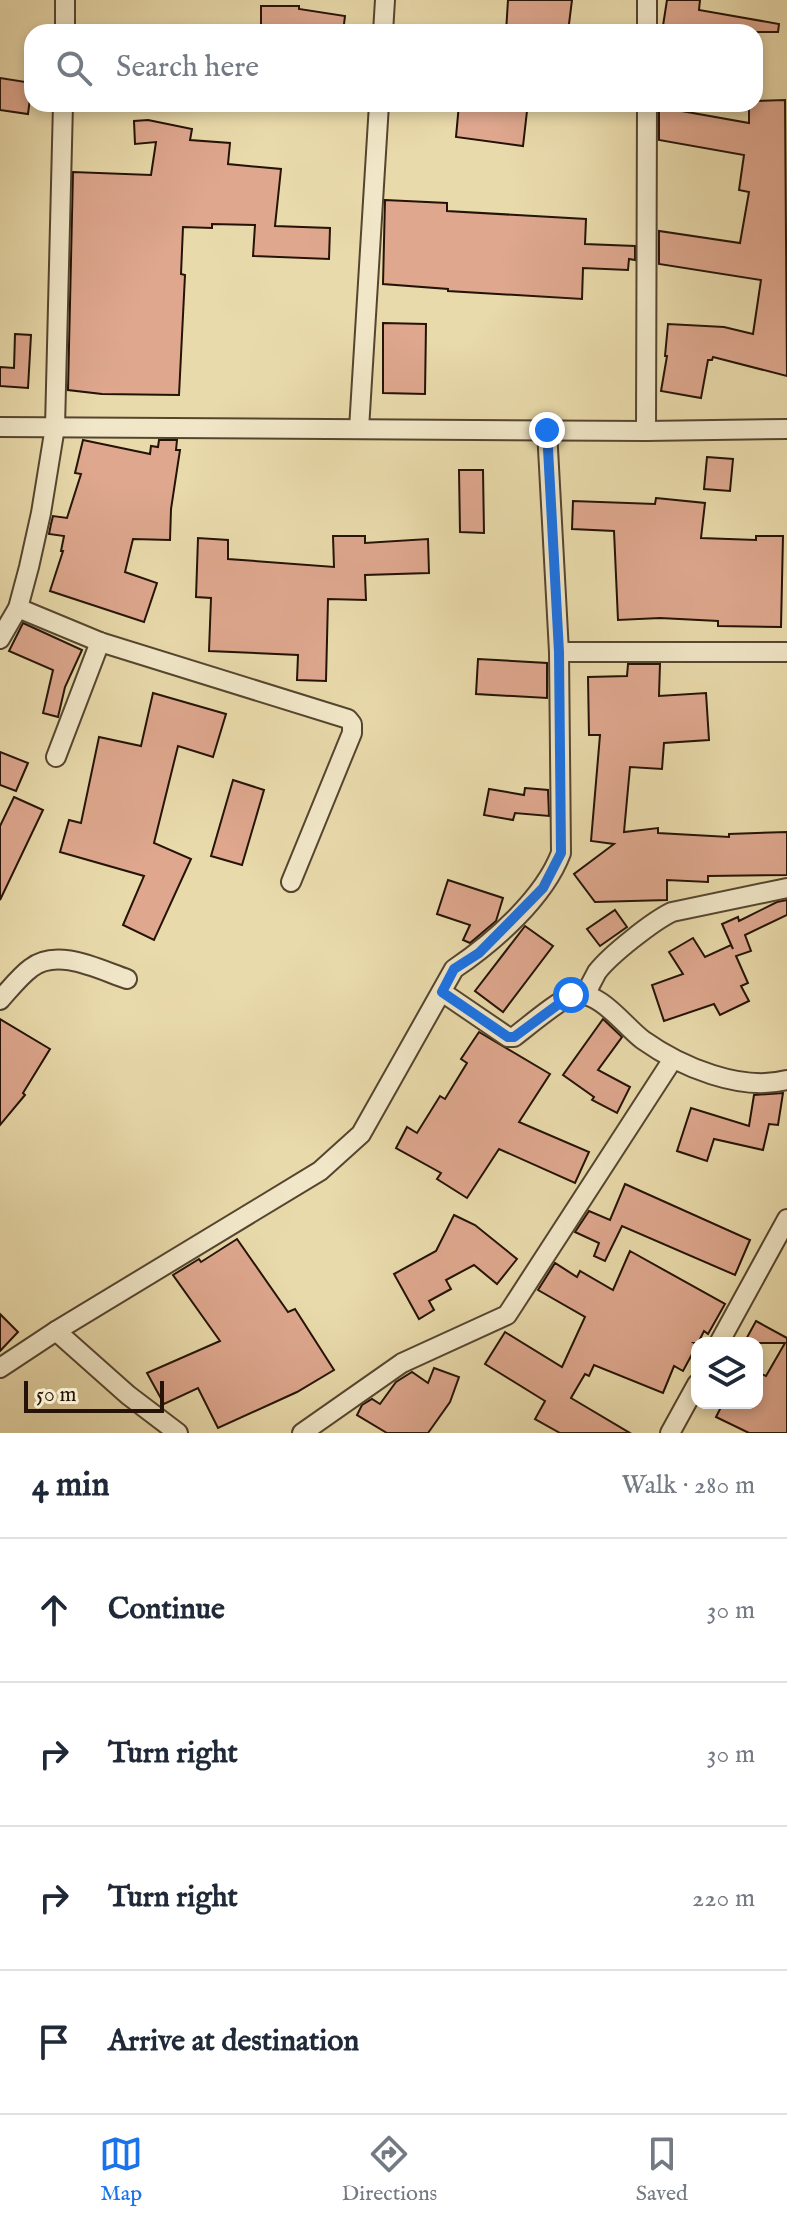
<!DOCTYPE html>
<html lang="en">
<head>
<meta charset="utf-8">
<style>
  :root { --surface:#fff; --page:#f2f2f3; --text:#1f2937; --muted:#747a83; --line:#e0e1e3; --accent:#1a73e8 }
  body { margin:0; font-family:"IM FELL English",serif; background:var(--page); color:var(--text) }
  .controls { position:absolute; right:24px; bottom:24px; display:grid; overflow:hidden; border-radius:16px; box-shadow:0 4px 12px #0003 }
  .controls button { width:72px; height:72px; display:grid; place-items:center; padding:0; border:0; border-bottom:2px solid var(--line); background:var(--surface); color:var(--text); font:40px sans-serif }
  .scale { position:absolute; left:24px; bottom:20px; width:140px; box-sizing:border-box; padding-left:8px; border:4px solid #241306; border-top:0; font-size:22px; line-height:28px; white-space:nowrap; color:#241306; -webkit-text-stroke:6px #f1e7c8; paint-order:stroke }
  .stop { position:absolute; width:24px; height:24px; margin:-18px; border:6px solid #1a73e8; border-radius:50%; background:#fff }
  .stop.end { background:#1a73e8; border-color:#fff; box-shadow:0 2px 8px #0008 }
  .list { margin:0; padding:0; list-style:none }
  h2 { display:flex; justify-content:space-between; align-items:center; height:104px; margin:0; padding:0 32px; font-size:34px }
  h2 small { font-size:26px; font-weight:400; color:var(--muted) }
  .list li { display:grid; grid-template-columns:52px 1fr auto; gap:24px; align-items:center; box-sizing:border-box; height:144px; padding:0 32px; border-top:2px solid var(--line) }
  .list b { display:block; font-size:30px; white-space:nowrap }
  .list em { font-size:26px; font-style:normal; color:var(--muted) }
  .icon { flex:none; width:44px; height:44px; fill:none; stroke:currentColor; stroke-width:2; stroke-linecap:round; stroke-linejoin:round }
  .map { position:relative; flex:none; width:787px; height:1433px; overflow:hidden }
  .search { position:absolute; background:var(--surface); box-shadow:0 4px 12px #0003; left:24px; right:24px; top:24px; height:88px; display:flex; align-items:center; gap:20px; box-sizing:border-box; padding:0 28px; border-radius:24px; color:var(--muted); font-size:30px }
  .sheet { height:680px; background:var(--surface) }
  nav { display:flex; justify-content:space-around; align-items:center; box-sizing:border-box; height:112px; border-top:2px solid var(--line); background:var(--surface); font-size:22px; color:var(--muted) }
  nav a { display:grid; justify-items:center; gap:4px }
  nav .on { color:var(--accent) }
  .map>svg:first-child { display:block }
  .building { fill:#dea78e; stroke:#241306; stroke-width:2 }
  .lines { fill:none; stroke-linecap:round; stroke-linejoin:round }
  .street-casing { stroke:#55452f; stroke-width:22 }
  .street { stroke:#f1e7c8; stroke-width:18 }
  .route { stroke:#1a73e8; stroke-width:10 }
</style>
</head>
<body>
<div class="map">
<svg width="787" height="1433" viewBox="0 0 787 1433">
  <rect width="100%" height="100%" fill="#e9daab"/>
  <filter id="stains"><feTurbulence type="fractalNoise" baseFrequency=".0025" numOctaves="4"/><feColorMatrix values="0 0 0 0 .2 0 0 0 0 .09 0 0 0 0 .02 0 0 0 .5 -.17"/></filter>
  <radialGradient id="worn" r=".72"><stop offset=".6" stop-color="#630" stop-opacity="0"/><stop offset="1" stop-color="#630" stop-opacity=".3"/></radialGradient>
  <g class="building">
    <path d="M508,0H572L568,32L539,29V32H506Z"/>
    <path d="M667,0H700L699,10L779,24L778,32H662Z"/>
    <path d="M261,6H299V9L345,16L343,32H261Z"/>
    <path d="M0,78L32,83L28,114L0,110Z"/>
    <path d="M785,100L787,376L713,357L712,360H708L701,398L661,391L667,356H665L668,324L724,327L753,334L761,280L659,264V231L740,243L749,192L739,190L744,155L659,140V107L749,123V104H755V101Z"/>
    <path d="M459,104L527,111L523,146L456,137Z"/>
    <path d="M148,120L192,129L190,140L230,143L228,164L281,169L275,226L330,228L329,259L253,256L255,225L212,224V228L183,227L181,274L185,275L179,395L102,394L68,390L73,172L151,175L156,142L135,144L134,121Z"/>
    <path d="M385,200L447,203V211L586,219L585,244L635,246V260L629,259L628,270L583,268L582,299L448,291V289L383,284Z"/>
    <path d="M383,323L426,324L425,394L383,393Z"/>
    <path d="M15,334L31,335L28,388L0,386V367L14,368Z"/>
    <path d="M83,440L150,454L151,446L158,447L159,440H177L176,450H180L171,509L170,540L133,539L125,572L157,583L144,622L50,591L63,551H61L64,536L49,534L51,524L53,516L67,518L81,474L75,473Z"/>
    <path d="M707,457L733,459L730,491L704,489Z"/>
    <path d="M459,470H483L484,533L460,532Z"/>
    <path d="M656,498L705,503L701,538L756,540V536H783L781,627L718,626V621L660,618L618,620L614,531L572,529L573,501L655,504Z"/>
    <path d="M333,536H365V543L428,539L429,573L365,575L366,600L328,599L326,681L297,680L298,655L209,651L211,598L196,597L198,538L228,540V559L334,567Z"/>
    <path d="M23,623L82,650L65,687L58,717L43,713L53,670L9,651Z"/>
    <path d="M478,659L547,663V698L476,694Z"/>
    <path d="M628,664H660L659,696L706,693L709,740L664,743L662,769L630,767L624,832L658,828V833L729,837V834L787,832V875L708,876V882L667,880V900L595,902L574,874L614,844L591,841L600,735H589L588,677L627,676Z"/>
    <path d="M153,693L226,714L213,757L178,746L154,843L191,859L154,940L123,925L144,876L60,852L69,820L81,823L99,737L141,746Z"/>
    <path d="M0,752L28,763L16,791L0,785Z"/>
    <path d="M233,780L264,790L242,865L211,856Z"/>
    <path d="M525,788L548,790L549,816L515,813L513,820L484,815L489,789L524,795Z"/>
    <path d="M14,797L43,810L0,900V826Z"/>
    <path d="M448,880L503,898L496,921L470,943L463,940L470,925L437,914Z"/>
    <path d="M787,900V915L745,935L751,951L736,956L748,983L741,986L749,1001L720,1015L714,1004L664,1021L652,985L683,974L669,952L693,938L705,957L731,945L733,949L722,924L738,917L739,921L777,902Z"/>
    <path d="M615,910L627,927L600,946L587,929Z"/>
    <path d="M525,926L553,946L503,1012L475,991Z"/>
    <path d="M0,1019L50,1049L23,1093L25,1095L0,1125Z"/>
    <path d="M603,1019L622,1037L598,1070L630,1087L617,1113L592,1100L594,1097L563,1075Z"/>
    <path d="M479,1032L550,1074L519,1122L589,1152L575,1183L499,1149L467,1198L437,1179L441,1173L396,1148L407,1127L417,1133L440,1096L445,1099L467,1063L461,1059Z"/>
    <path d="M783,1093L778,1125L769,1124L763,1150L714,1139L707,1161L677,1151L691,1108L749,1126L754,1095Z"/>
    <path d="M625,1184L750,1240L735,1275L622,1226L605,1261L594,1256L599,1243L575,1232L589,1211L610,1220Z"/>
    <path d="M454,1215L475,1225L517,1259L497,1284L474,1265L446,1280L451,1289L429,1301L434,1310L419,1319L394,1274L436,1251Z"/>
    <path d="M237,1239L288,1312L295,1309L334,1370L297,1392L218,1428L198,1388L164,1404L147,1373L220,1341L173,1275L199,1259L201,1262Z"/>
    <path d="M630,1251L725,1304L708,1334L704,1331L698,1343H694L697,1345L683,1371L674,1366L663,1393L594,1365L589,1376L585,1374L571,1398L630,1433H560L535,1419L545,1401L485,1364L505,1332L562,1367L585,1317L538,1290L555,1263L577,1277L580,1271L613,1290Z"/>
    <path d="M0,1314L18,1332L0,1351Z"/>
    <path d="M756,1321L787,1338V1433H749L716,1417L723,1403H757V1372L766,1376L785,1343H744Z"/>
    <path d="M434,1368L459,1377L450,1402L428,1433H387L357,1415L362,1405L372,1399L380,1404L396,1382L412,1372L428,1383Z"/>
  </g>
  <g class="lines">
    <g class="street-casing">
      <g id="street">
        <path d="M65,32V0"/>
        <path d="M383,32L385,0"/>
        <path d="M647,32V0"/>
        <path d="M0,427L646,431L787,429"/>
        <path d="M359,429L379,104"/>
        <path d="M646,431L647,104"/>
        <path d="M18,608L100,642L348,719L352,724V733L291,882"/>
        <path d="M0,639L18,608L29,567L41,513L55,427L63,104"/>
        <path d="M559,652H787"/>
        <path d="M56,757L100,642"/>
        <path d="M442,992L508,1037H514C526,1028 561,998 574,995C600,990 624,1026 643,1040C681,1067 741,1092 787,1080"/>
        <path d="M586,995C589,987 593,979 597,972C610,955 653,921 672,912L787,888"/>
        <path d="M0,1000C10,989 20,976 31,968C57,947 100,970 127,979"/>
        <path d="M56,1331L128,1395L178,1433"/>
        <path d="M719,1343L787,1219"/>
        <path d="M0,1368L56,1331L320,1171L361,1134L454,969C494,942 544,898 561,853L559,652L547,430"/>
        <path d="M302,1433L402,1363L507,1315L673,1059"/>
        <path d="M670,1433L697,1384"/>
      </g>
    </g>
    <use href="#street" class="street"/>
  </g>
  <g class="lines">
    <path class="route" d="M547,430L559,652L561,853L543,888L479,953L454,969L442,992L508,1037H514L571,995"/>
  </g>
  <rect width="100%" height="100%" filter="url(#stains)"/>
  <rect width="100%" height="100%" fill="url(#worn)"/>
</svg>
<div class="controls">
<button><svg class="icon" aria-label="layers" viewBox="0 0 24 24"><path d="M12 4l9 5-9 5-9-5zM3 14l9 5 9-5"/></svg></button>
</div>
<div class="scale">50 m</div>
<div class="stop" style="left:571px;top:995px"></div>
<div class="stop end" style="left:547px;top:430px"></div>
<div class="search"><svg class="icon" aria-label="search" viewBox="0 0 24 24"><circle cx="10" cy="10" r="6"/><path d="M15 15l6 6"/></svg>Search here</div>
</div>
<section class="sheet">
<h2>4 min<small>Walk · 280 m</small></h2>
<ul class="list">
<li><svg class="icon" aria-label="ahead" viewBox="0 0 24 24"><path d="M12 20V5M6 11l6-6 6 6"/></svg><div><b>Continue</b></div><em>30 m</em></li>
<li><svg class="icon" aria-label="right" viewBox="0 0 24 24"><path d="M7 20v-9h11M14 6l5 5-5 5"/></svg><div><b>Turn right</b></div><em>30 m</em></li>
<li><svg class="icon" aria-label="right" viewBox="0 0 24 24"><path d="M7 20v-9h11M14 6l5 5-5 5"/></svg><div><b>Turn right</b></div><em>220 m</em></li>
<li><svg class="icon" aria-label="arrive" viewBox="0 0 24 24"><path d="M6 21V4h12l-3 4 3 4H6"/></svg><div><b>Arrive at destination</b></div></li>
</ul>
</section>
<nav>
<a class="on"><svg class="icon" aria-label="map" viewBox="0 0 24 24"><path d="M3 6l6-2 6 2 6-2v14l-6 2-6-2-6 2zM9 4v14M15 6v14"/></svg>Map</a>
<a><svg class="icon" aria-label="directions" viewBox="0 0 24 24"><path d="M12 3l9 9-9 9-9-9zM9 14v-3h6M13 9l2 2-2 2"/></svg>Directions</a>
<a><svg class="icon" aria-label="saved" viewBox="0 0 24 24"><path d="M7 4h10v16l-5-4-5 4z"/></svg>Saved</a>
</nav>
</body>
</html>
